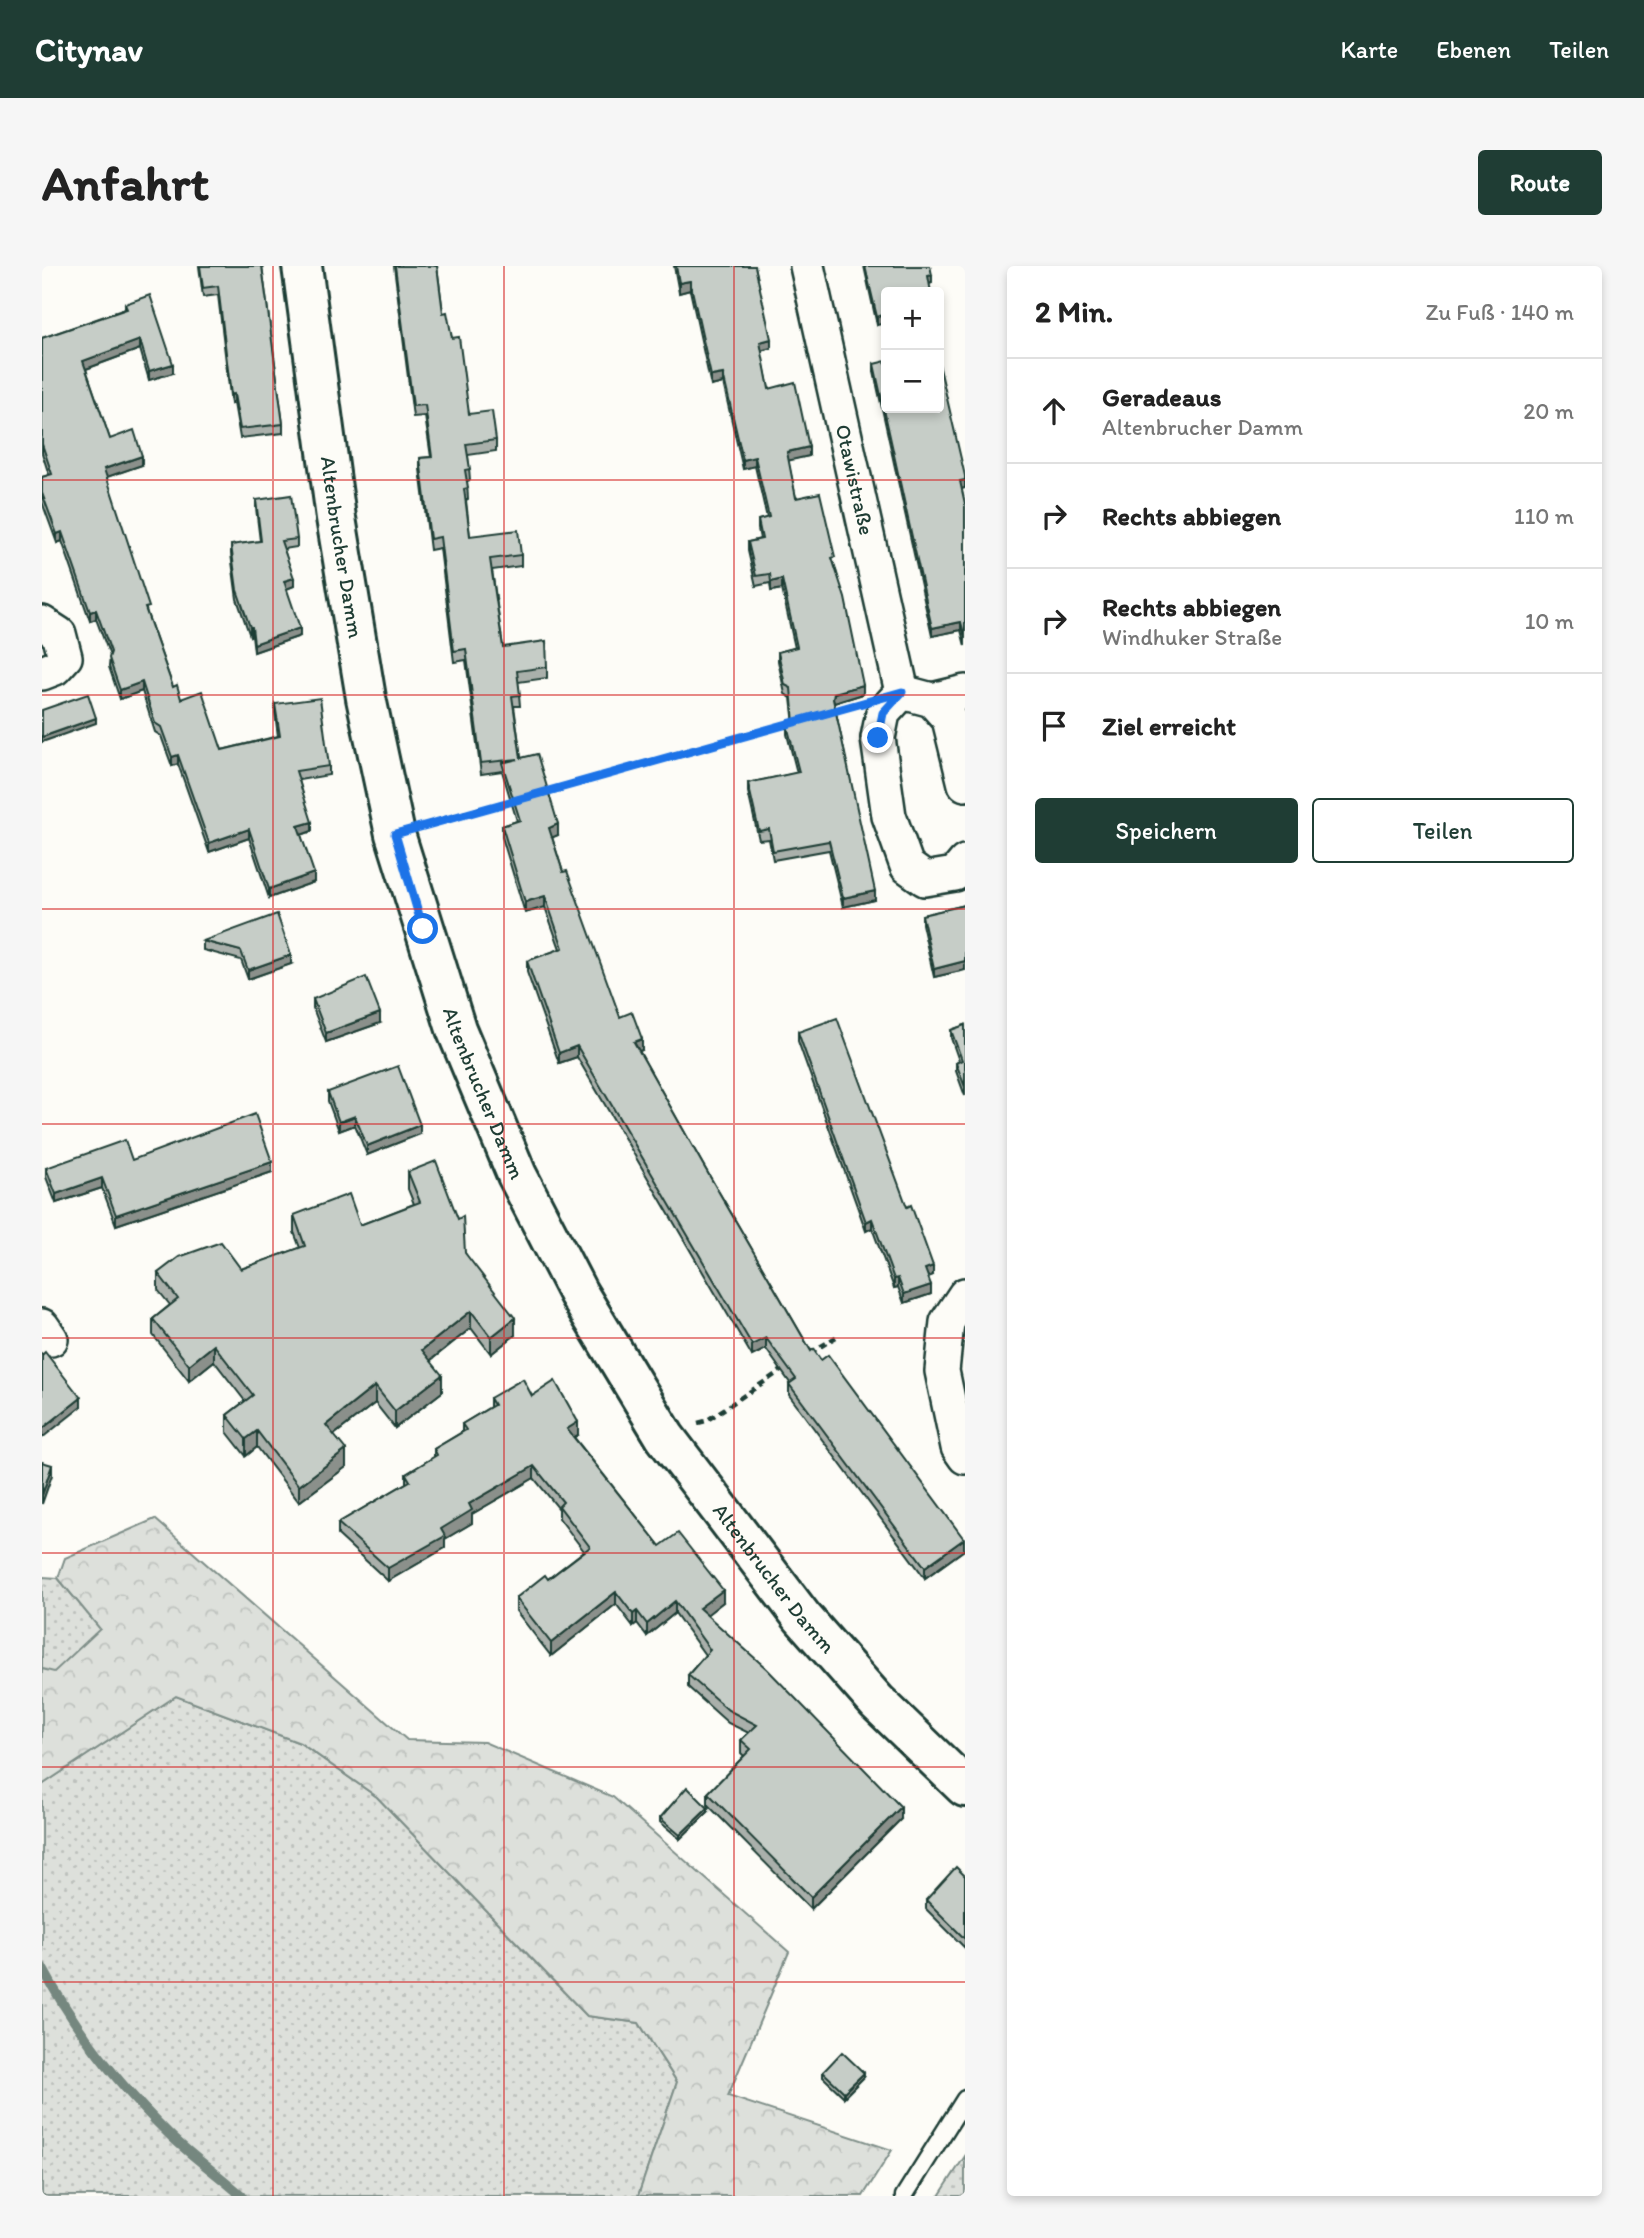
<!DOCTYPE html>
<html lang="de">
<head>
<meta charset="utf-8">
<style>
  :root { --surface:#fff; --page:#f6f6f6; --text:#222; --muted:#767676; --line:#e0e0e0; --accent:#1f3d34 }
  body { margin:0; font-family:Itim,sans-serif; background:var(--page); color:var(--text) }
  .controls { position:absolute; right:21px; top:21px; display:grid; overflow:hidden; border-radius:7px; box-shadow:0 4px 10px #0003 }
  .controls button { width:63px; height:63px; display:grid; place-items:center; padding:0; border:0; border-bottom:2px solid var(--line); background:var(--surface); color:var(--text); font:35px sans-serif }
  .stop { position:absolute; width:21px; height:21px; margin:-16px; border:5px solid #1a73e8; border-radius:50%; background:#fff }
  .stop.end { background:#1a73e8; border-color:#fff; box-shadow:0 2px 7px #0008 }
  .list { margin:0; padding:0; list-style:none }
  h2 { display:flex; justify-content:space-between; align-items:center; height:91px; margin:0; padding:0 28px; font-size:30px }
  h2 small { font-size:23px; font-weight:400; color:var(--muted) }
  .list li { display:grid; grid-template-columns:46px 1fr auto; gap:21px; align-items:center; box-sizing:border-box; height:105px; padding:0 28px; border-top:2px solid var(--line) }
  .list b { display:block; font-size:26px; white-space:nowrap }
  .list p { margin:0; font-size:23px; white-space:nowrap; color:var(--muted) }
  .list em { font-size:23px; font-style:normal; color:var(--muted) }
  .actions { display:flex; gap:14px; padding:21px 28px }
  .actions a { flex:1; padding:16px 0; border:2px solid var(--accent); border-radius:7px; text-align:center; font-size:24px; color:var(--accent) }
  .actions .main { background:var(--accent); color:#fff }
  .icon { flex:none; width:38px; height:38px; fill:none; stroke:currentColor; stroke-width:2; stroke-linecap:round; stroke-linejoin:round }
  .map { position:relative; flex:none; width:923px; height:1930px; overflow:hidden; border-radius:7px }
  header { display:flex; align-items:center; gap:42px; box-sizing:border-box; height:98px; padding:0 35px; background:var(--accent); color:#fff }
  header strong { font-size:33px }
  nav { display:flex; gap:38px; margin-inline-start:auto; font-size:24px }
  .intro { display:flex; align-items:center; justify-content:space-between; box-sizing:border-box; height:168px; padding:0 42px }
  h1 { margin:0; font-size:49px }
  .button { padding:18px 32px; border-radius:7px; background:var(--accent); color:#fff; font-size:24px; font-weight:700 }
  main { display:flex; gap:42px; padding:0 42px }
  aside { flex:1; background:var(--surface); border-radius:7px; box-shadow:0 4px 10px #0003 }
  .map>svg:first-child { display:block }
  .grass { fill:url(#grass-dots); stroke:#7e8e88; stroke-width:2 }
  .forest { fill:url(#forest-crowns); stroke:#7e8e88; stroke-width:2 }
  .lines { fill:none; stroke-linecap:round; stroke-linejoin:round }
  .stream { stroke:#75877f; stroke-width:10 }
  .lane-casing { stroke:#1f3d34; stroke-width:21 }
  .street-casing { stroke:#1f3d34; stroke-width:38 }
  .secondary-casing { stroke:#1f3d34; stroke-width:44 }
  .path { stroke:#1f3d34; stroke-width:4.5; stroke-dasharray:7 5; stroke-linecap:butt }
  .lane { stroke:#fdfcf7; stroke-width:16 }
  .street { stroke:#fdfcf7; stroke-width:33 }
  .secondary { stroke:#fdfcf7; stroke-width:38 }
  .wall { fill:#aab0ab; stroke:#1f3d34; stroke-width:2 }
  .shaded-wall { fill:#8b908b; stroke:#1f3d34; stroke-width:2 }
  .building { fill:#c6cdc7; stroke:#1f3d34; stroke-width:2 }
  .route { stroke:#1a73e8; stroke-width:9 }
  .grid { fill:none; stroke:#d62828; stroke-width:2; stroke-opacity:0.55 }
  .labels { text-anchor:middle; stroke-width:6; stroke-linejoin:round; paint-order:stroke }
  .street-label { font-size:21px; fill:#1f3d34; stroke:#fdfcf7 }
</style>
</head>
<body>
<header>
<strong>Citynav</strong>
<nav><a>Karte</a><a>Ebenen</a><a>Teilen</a></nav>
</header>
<div class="intro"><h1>Anfahrt</h1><a class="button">Route</a></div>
<main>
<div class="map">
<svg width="923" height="1930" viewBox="0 0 923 1930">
  <defs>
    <pattern id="grass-dots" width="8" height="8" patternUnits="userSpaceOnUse" patternTransform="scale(1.75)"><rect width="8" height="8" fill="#dde0db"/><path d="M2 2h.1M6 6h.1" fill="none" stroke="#bdc1bd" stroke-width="1.8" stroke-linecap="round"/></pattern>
    <pattern id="forest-crowns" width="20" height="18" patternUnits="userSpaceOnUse" patternTransform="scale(1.75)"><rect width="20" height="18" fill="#dde0db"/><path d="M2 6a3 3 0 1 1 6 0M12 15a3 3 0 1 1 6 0" fill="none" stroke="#bdc1bd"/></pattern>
  </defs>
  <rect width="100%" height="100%" fill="#fdfcf7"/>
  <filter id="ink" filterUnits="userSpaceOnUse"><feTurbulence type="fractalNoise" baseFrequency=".0143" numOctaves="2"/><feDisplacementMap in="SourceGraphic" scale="14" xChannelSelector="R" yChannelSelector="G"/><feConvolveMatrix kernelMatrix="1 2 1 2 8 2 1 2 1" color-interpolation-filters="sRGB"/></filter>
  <g filter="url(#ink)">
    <g class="grass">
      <path d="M0,1311L16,1312L59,1363L12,1407L0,1403Z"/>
      <path d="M134,1430L258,1477L335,1531L545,1750L597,1757L635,1816L596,1930H0V1519Z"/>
      <path d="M923,1890V1930H897Z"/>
    </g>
    <path class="forest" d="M113,1253L365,1474L442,1476L571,1531L747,1686L686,1830L850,1884L821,1930H596L635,1816L597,1757L545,1750L335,1531L258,1477L134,1430L0,1519V1403L12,1406L58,1363L16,1312L23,1292Z"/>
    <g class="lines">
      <path class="stream" d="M0,1701C32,1762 77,1819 126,1867C149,1890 176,1908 200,1930"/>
      <g class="lane-casing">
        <path id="lane" d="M862,1930L923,1833"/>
      </g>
      <g class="street-casing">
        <g id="street">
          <path id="s1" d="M765,0L860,426"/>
          <path d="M0,357L17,368L23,391L13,402L0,407"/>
          <path d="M890,434L923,426"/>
          <path d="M923,518L907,453L890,434L860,426L841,447L836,472L847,550L865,600L883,613L913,608L923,596"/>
          <path d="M923,1029L905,1056L900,1105L916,1181L923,1191"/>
          <path d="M0,1060L9,1073"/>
        </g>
      </g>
      <g class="secondary-casing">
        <g id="secondary">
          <path id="s2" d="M260,0L294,252L324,432L353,568L414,763L475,909L536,1027L623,1171L760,1351L835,1436L923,1521"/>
        </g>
      </g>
      <g class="path">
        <path d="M788,446L810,440"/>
        <path d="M502,526L756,455"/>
        <path d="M387,558L473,534"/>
        <path d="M768,1087L794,1071"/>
        <path d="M656,1157L664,1155L743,1102"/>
      </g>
      <use href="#lane" class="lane"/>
      <use href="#street" class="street"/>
      <use href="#secondary" class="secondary"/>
    </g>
    <g class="wall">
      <path d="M157,0H220L241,158V167L198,172L192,137L189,138L176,29L161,31Z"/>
      <path d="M352,0H395L401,47L410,72L427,148L454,174V185L426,189L428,214L425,215L426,233L424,234L428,270L479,289V300L450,304L461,381L505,401V412L476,416L478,440H472L479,492L516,569L510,571L521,606L578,751L600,784L597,785L660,897L769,1085L922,1284L883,1312L747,1129V1118L748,1117L724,1083L710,1090L535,791L517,797L485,706V695L518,683L503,641L483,647L460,571V560L475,555L460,505L439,508L424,394L412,396L398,282L388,284L378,203V192L389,191L383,150L371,151Z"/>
      <path d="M632,0H713L729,82L719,85L727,123L767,190L746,194L754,232L793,300L821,428L792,437L833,634L801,641L787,584L731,594L727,573L717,574L706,526V517L755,507L745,468V459L752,458L749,432L743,428L736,395V386L753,382L740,323L729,325L728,317L714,320L706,285V276L718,273L716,263V254L725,252L713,200L701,203L681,117L669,120L648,24L637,27Z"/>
      <path d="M822,0H888L890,17L887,18L835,59Z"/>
      <path d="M83,38L131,107L107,114L98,83L44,103L68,173L100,199L64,211L106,350L131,421L139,433L180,484L236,470L233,447V438L287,500V509L257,514L270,565L259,569L272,616L227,632L207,572L167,586L136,498L130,500L119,470L113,466L100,425L78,433L67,401L68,390L54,353L48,355L20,275L15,277L0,236V211L7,209L0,187V72L83,43Z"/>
      <path d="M832,98L923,210V222L919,223L923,238V380L919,364L890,370L832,106Z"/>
      <path d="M214,234L255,273V281L242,283L252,320L244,323L258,370L212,386L210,369L208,370L195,333L189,288V279L218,275L214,242Z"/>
      <path d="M923,639V704L892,711L880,658V649Z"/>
      <path d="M161,675L249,698L206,713L199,694L161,684Z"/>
      <path d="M271,733L338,757L284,776L271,742Z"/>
      <path d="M923,759V830L914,805V797L917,795L909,772V764Z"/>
      <path d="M756,766L865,941L891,1009L886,1011L889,1028L862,1037L856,1021L852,1022L830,962L824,965L756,775Z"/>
      <path d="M286,826L378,868L325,889L313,859L297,865L286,835Z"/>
      <path d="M90,894L230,906L74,959L60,922L14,937L4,911V902Z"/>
      <path d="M366,906L423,987L473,1069L449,1088L429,1062L388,1095L400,1126L353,1162L333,1137L292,1169L304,1201L257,1236L215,1181L204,1190L185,1166V1149L203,1135L172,1095L147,1115L111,1069V1053L128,1039L116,1024V1007L199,1003L258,982L252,966V949L318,959L372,938L366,923Z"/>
      <path d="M490,1130L536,1169L532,1171L618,1280L681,1336L664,1349L859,1553L769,1643L666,1539V1527L702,1490L699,1487V1474L707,1467L686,1457L646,1421V1409L663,1389L633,1347L605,1370L595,1357L591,1360L574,1338L509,1390L474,1345V1332L506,1313L542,1285L517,1252V1243L492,1212L430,1248V1257L403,1273V1282L346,1315L296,1269V1257L364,1217V1208L392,1191V1183L420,1166V1158L448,1141V1132Z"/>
      <path d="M666,1546L638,1573L618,1556V1552Z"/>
      <path d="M923,1610V1682L884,1643V1634Z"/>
      <path d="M781,1806L822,1811L802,1831L781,1811Z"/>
    </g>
    <g class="shaded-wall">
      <path d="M890,9V17L886,18V10Z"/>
      <path d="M648,15V24L637,27V17Z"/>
      <path d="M844,48V57L835,59V51Z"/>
      <path d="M729,73V82L718,85V76Z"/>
      <path d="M98,74V83L41,104V95Z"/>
      <path d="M131,98V107L107,114V105Z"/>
      <path d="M681,108V117L669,120V110Z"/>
      <path d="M192,128V137L189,138V129Z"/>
      <path d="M767,181V190L745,195V186Z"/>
      <path d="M100,190V199L62,212V203Z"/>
      <path d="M713,191V200L701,203V194Z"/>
      <path d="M923,214V222L918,223V215Z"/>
      <path d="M20,266V275L15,277V268Z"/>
      <path d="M252,312V320L242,324V315Z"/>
      <path d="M740,313V323L729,325V316Z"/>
      <path d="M54,344V353L48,355V346Z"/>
      <path d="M919,356V364L890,370V362Z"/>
      <path d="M208,361H210V369L208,370Z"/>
      <path d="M258,362V370L212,386V378Z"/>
      <path d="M100,416V425L78,433V424Z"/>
      <path d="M821,419V428L792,437L791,433L792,427Z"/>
      <path d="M54,452V457L0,476V471Z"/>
      <path d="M136,489V498L130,500V491Z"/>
      <path d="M270,556V565L256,570V560Z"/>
      <path d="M516,558V569L507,573V562Z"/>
      <path d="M207,563V572L167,586V577Z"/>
      <path d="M272,607V616L227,632V623Z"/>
      <path d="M833,625V634L801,641V632Z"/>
      <path d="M503,630V641L483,647V636Z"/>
      <path d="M249,689V698L206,713V704Z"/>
      <path d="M923,695V704L892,711V703Z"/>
      <path d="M338,747V757L284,776V767Z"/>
      <path d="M600,773V784L592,787V776Z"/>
      <path d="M535,780V791L517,797V787Z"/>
      <path d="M313,850V859L297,865V856Z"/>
      <path d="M378,859V868L325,889V880Z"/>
      <path d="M230,896V906L74,959V949Z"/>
      <path d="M60,912V922L14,937V928Z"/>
      <path d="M830,953V962L824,965V956Z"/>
      <path d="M891,1000V1009L883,1012V1003Z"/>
      <path d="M856,1012V1021L852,1022V1013Z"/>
      <path d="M889,1019V1028L862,1037V1028Z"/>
      <path d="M429,1045V1062L380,1101V1084Z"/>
      <path d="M473,1052V1069L449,1088V1071Z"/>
      <path d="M724,1072V1083L710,1090V1079Z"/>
      <path d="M172,1079V1095L147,1115V1099Z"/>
      <path d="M400,1109V1126L353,1162V1145Z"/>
      <path d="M333,1120V1137L284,1175V1159Z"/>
      <path d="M39,1132V1141L0,1172V1163Z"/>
      <path d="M536,1156V1169L525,1175V1163Z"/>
      <path d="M215,1165V1181L204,1190V1173Z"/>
      <path d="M304,1184V1201L257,1236V1220Z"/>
      <path d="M10,1199V1209L0,1238V1229Z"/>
      <path d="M492,1200V1212L430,1248V1257L403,1273V1282L346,1315V1302L399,1263L427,1238Z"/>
      <path d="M922,1273V1284L883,1312V1301Z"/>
      <path d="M681,1324V1336L657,1355V1342Z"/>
      <path d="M574,1326V1338L509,1390V1377Z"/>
      <path d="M633,1335V1347L605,1370V1358Z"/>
      <path d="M595,1345V1357L591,1360V1348Z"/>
      <path d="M859,1541V1553L769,1643V1631Z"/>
      <path d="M666,1542V1546L638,1573V1569Z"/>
      <path d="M822,1807V1811L802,1831V1826Z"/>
    </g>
    <g class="building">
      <path d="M158,0H220L241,158L198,163L192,128L189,129L176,20L161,22Z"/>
      <path d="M353,0H395L401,47L405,46L410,72L417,71L427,148L450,145L454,174L424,178L428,203L423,204L426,222L422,223L428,270L476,264L479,289L448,293L461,381L504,375L505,401L475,405L478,429L470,430L479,492L495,488L516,558L507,562L521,606L525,605L578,751L590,746L600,773L592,776L660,897L769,1085L771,1083L779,1094L786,1089L922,1273L883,1301L747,1118L754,1113L724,1072L710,1079L535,780L517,787L485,695L521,682L503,630L483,636L460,560L478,554L460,497L476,493L439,497L424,383L412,385L398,271L388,273L378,192L390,191L383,139L371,140Z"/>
      <path d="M634,0H713L729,73L718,76L727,123L753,116L767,181L745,186L754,232L778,227L793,291L790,292L803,332L821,419L792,427L791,433L833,625L801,632L787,575L731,585L727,563L717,565L706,517L757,506L745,459L752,457L749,422L743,419L736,386L755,381L740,313L729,316L728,308L714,310L706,276L720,273L716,254L727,251L713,191L701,194L681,108L669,110L648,15L637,17Z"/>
      <path d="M823,0H888L890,9L886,10L889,26H844V48L835,51Z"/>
      <path d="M108,29L131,98L107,105L98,74L41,95L68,173L92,164L100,190L62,203L107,341L103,342L131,421L135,419L139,433L160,425L180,484L238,470L233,438L278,432L287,500L254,505L270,556L256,560L272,607L227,623L207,563L167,577L136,489L130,491L119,461L113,457L100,416L78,424L67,392L69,386L54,344L48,346L20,266L15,268L0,227V211L10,208L0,178V72L85,43L83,38Z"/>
      <path d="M844,95V142H897V98L923,210V214L918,215L923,238V372L919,356L890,362L832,98Z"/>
      <path d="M249,229L255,273L239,275L252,312L242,315L258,362L212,378L210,361H208L195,324L189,279L219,275L214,234Z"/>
      <path d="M46,428L54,452L0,471V444Z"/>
      <path d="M923,639V695L892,703L880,649Z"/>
      <path d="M235,648L249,689L206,704L199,685L161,675Z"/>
      <path d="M324,711L338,747L284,767L271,733Z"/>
      <path d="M795,752L865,941L869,939L891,1000L883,1003L889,1019L862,1028L856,1012L852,1013L830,953L824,956L756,766Z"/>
      <path d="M923,759V821L914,797L920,794L909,764Z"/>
      <path d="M356,800L378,859L325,880L313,850L297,856L286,826Z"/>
      <path d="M213,848L230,896L74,949L60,912L14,928L4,902L83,874L90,894Z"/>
      <path d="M394,895L416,953L421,950L423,987L473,1052L449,1071L429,1045L380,1084L400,1109L353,1145L333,1120L284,1159L304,1184L257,1220L215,1165L204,1173L185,1149L211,1129L172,1079L147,1099L111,1053L136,1033L116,1007L137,991L179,976L199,1003L263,980L252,949L307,928L318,959L378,936L366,906Z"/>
      <path d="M3,1086L39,1132L0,1163V1089Z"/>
      <path d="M481,1113L490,1130L513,1115L536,1156L525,1163L618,1280L636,1267L681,1324L657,1342L725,1403L859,1541L769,1631L666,1527L709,1483L699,1474L715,1459L686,1444L646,1409L668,1384L633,1335L605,1358L595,1345L591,1348L574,1326L509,1377L474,1332L503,1309L506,1313L548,1281L517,1240L521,1236L492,1200L427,1238L430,1244L399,1263L403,1270L346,1302L296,1257L368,1215L364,1208L395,1189L392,1183L424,1164L420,1158L452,1139L448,1132Z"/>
      <path d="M0,1196L10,1199L0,1229Z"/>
      <path d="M645,1521L666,1542L638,1569L618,1552Z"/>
      <path d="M914,1601L923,1610V1673L884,1634Z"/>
      <path d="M800,1786L822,1807L802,1826L781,1806Z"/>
    </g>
  </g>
  <g class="lines" filter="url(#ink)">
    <path class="route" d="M381,663L353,568L860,426L841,447L836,472"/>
  </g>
  <path class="grid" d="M231,0V1930M462,0V1930M692,0V1930M0,214H923M0,429H923M0,643H923M0,858H923M0,1072H923M0,1287H923M0,1501H923M0,1716H923"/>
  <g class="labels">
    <g class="street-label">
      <text dy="7" stroke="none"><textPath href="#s1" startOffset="219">Otawistraße</textPath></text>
      <text dy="7" stroke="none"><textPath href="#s2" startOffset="284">Altenbrucher Damm</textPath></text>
      <text dy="7" stroke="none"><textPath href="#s2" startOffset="850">Altenbrucher Damm</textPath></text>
      <text dy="7" stroke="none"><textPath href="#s2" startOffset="1418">Altenbrucher Damm</textPath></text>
    </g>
  </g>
</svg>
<div class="controls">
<button>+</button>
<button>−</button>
</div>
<div class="stop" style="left:381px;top:663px"></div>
<div class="stop end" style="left:836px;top:472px"></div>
</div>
<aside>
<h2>2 Min.<small>Zu Fuß · 140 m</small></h2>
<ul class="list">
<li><svg class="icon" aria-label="ahead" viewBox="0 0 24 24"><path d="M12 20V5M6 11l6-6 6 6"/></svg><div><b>Geradeaus</b><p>Altenbrucher Damm</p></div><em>20 m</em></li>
<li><svg class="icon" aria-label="right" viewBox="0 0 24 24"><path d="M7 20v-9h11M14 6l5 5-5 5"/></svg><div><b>Rechts abbiegen</b></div><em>110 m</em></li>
<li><svg class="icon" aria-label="right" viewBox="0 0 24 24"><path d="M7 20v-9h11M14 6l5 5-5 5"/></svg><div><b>Rechts abbiegen</b><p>Windhuker Straße</p></div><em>10 m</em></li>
<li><svg class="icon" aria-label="arrive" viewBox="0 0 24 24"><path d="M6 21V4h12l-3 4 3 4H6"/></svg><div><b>Ziel erreicht</b></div></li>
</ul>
<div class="actions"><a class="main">Speichern</a><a>Teilen</a></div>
</aside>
</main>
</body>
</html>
